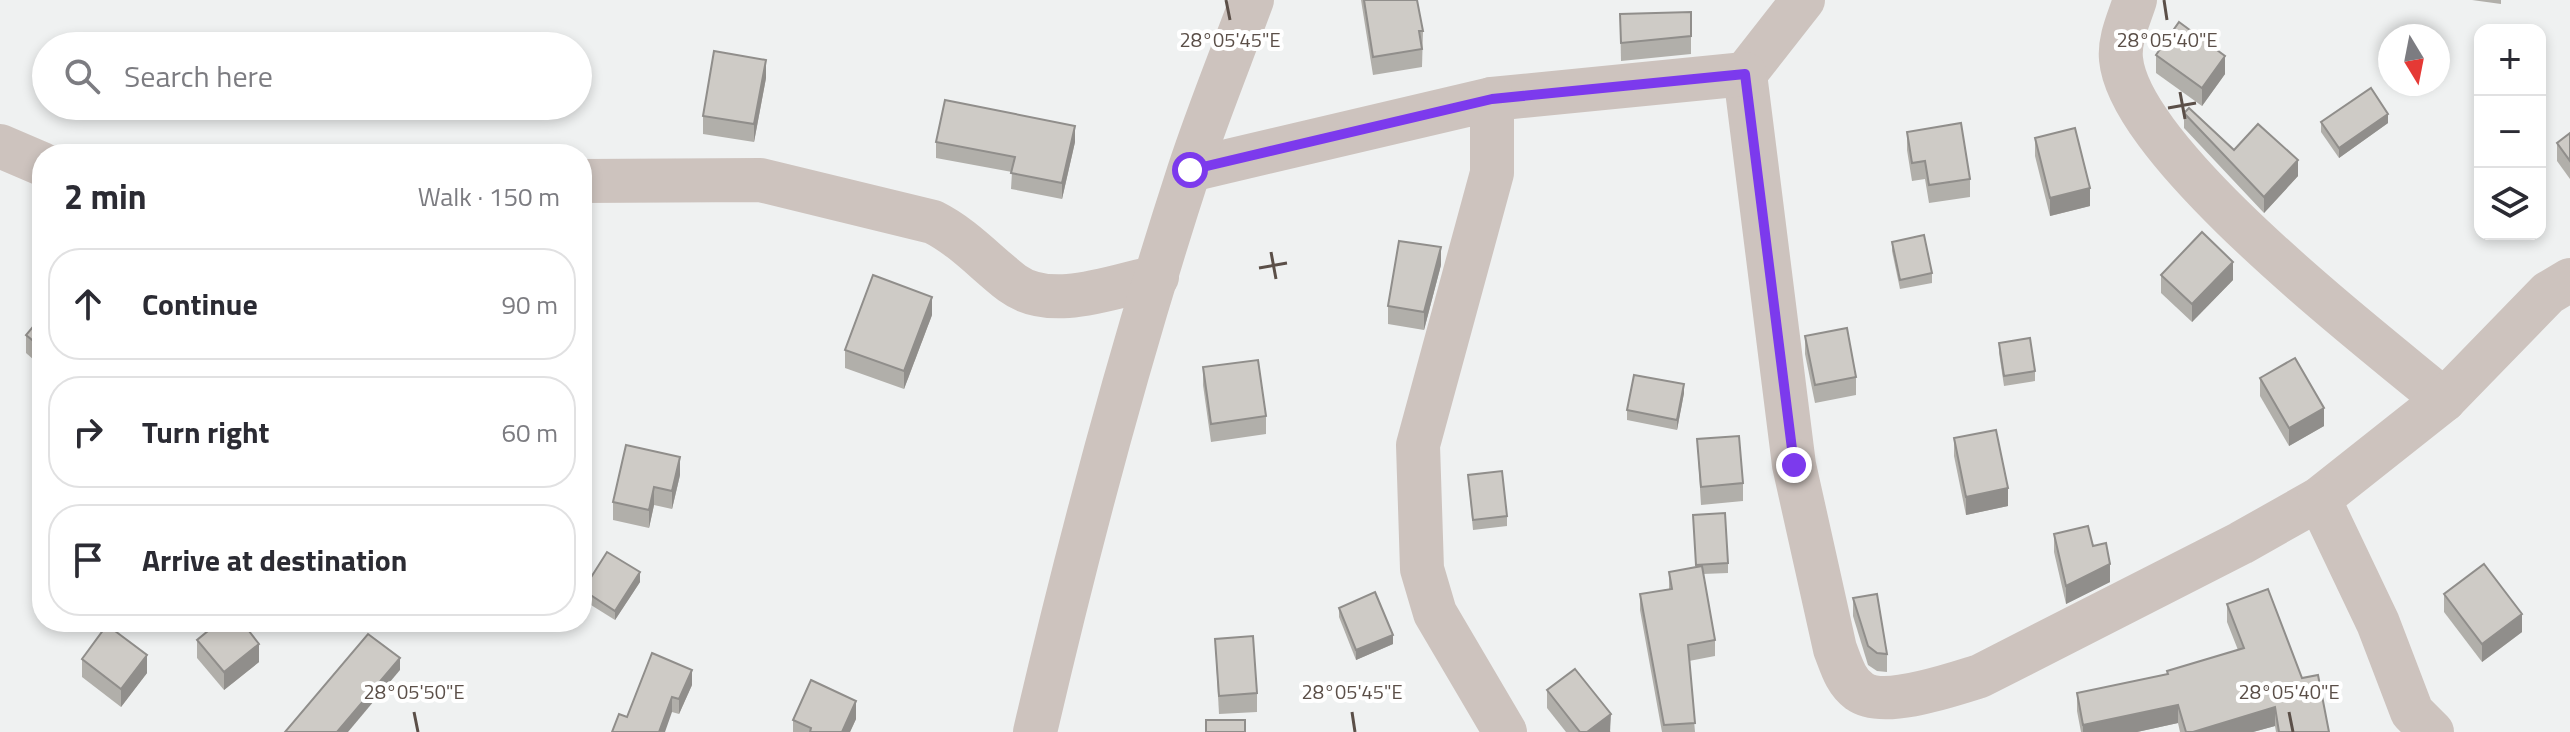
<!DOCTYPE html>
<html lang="en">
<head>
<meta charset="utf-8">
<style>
  :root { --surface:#fff; --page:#f7f7f7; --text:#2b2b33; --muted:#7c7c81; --line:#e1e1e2 }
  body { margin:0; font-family:"Titillium Web",sans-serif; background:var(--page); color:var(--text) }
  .controls { position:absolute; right:24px; top:24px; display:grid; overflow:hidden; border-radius:16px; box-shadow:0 4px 12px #0003 }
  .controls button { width:72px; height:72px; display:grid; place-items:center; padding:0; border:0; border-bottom:2px solid var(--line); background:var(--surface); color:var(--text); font:40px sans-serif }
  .compass { position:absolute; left:2378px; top:24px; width:72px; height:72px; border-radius:50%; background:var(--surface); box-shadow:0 4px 12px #0003; rotate:170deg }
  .stop { position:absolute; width:24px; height:24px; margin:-18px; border:6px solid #7c3aed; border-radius:50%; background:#fff }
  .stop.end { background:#7c3aed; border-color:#fff; box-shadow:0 2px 8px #0008 }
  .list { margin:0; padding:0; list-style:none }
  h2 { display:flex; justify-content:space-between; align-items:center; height:104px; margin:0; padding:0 32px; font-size:34px }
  h2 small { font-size:26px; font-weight:400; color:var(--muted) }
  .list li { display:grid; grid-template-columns:52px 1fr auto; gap:24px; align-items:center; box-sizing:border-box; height:112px; margin:0 16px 16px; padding:0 16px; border:2px solid var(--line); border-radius:32px }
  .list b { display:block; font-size:30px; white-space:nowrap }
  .list em { font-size:26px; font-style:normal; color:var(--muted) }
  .icon { flex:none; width:44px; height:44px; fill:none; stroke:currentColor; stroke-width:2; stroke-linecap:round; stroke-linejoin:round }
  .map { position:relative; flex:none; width:2570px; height:732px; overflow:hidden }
  .search { position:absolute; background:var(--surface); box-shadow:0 4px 12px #0003; left:32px; top:32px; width:560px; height:88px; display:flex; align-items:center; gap:20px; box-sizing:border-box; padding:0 28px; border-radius:44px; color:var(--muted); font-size:30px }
  .panel { position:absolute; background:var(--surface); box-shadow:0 4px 12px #0003; left:32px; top:144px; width:560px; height:488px; border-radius:32px }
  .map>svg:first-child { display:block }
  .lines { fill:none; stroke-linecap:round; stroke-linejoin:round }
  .minor { stroke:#cdc3be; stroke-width:44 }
  .wall { fill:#b1afaa }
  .shaded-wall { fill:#908e8b }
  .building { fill:#cecbc6; stroke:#908e8b; stroke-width:2 }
  .route { stroke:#7c3aed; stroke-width:10 }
  .ticks { fill:none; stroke:#5b4f48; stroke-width:3 }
  .ticks-label { font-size:20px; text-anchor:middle; fill:#5b4f48; stroke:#fff; stroke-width:8; stroke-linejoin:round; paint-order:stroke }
</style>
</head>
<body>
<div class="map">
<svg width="2570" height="732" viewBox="0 0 2570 732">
  <rect width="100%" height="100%" fill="#eff1f1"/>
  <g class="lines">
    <g class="minor">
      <path d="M2135,0C2129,19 2119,39 2121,59C2130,154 2369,337 2444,400"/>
      <path d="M1745,74L1794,465L1835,649C1841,664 1845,681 1859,691C1883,709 1954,684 1980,676L2241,543L2319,499L2444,400L2548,293L2570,280"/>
      <path d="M1745,74L1803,0"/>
      <path d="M1492,99L1745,74"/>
      <path d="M0,146L42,164"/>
      <path d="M1190,170L1492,99V173L1418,445L1422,569L1435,613L1505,732"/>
      <path d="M582,181L760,180L933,222C963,237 985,262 1012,283C1051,312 1114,286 1157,277"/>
      <path d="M2319,499L2378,623L2412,712L2432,732"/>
      <path d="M1035,732C1079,543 1129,355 1189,171C1208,113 1231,57 1252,0"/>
    </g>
  </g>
  <g class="wall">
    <path d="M1361,0H1417L1423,31L1422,67L1373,75Z"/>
    <path d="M2472,0H2501V4Z"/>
    <path d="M1691,12V54L1621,61L1620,14Z"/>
    <path d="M2156,55L2225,74L2202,106L2156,73Z"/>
    <path d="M766,78L754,142L703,134V116Z"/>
    <path d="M2184,113L2234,150L2298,176L2264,213L2184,128Z"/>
    <path d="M2321,122L2388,123L2339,158L2321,132Z"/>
    <path d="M1907,132L1970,179V197L1929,203L1925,179L1912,181L1907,150Z"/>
    <path d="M2570,133V179L2557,161V143Z"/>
    <path d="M2035,138L2090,206L2050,216L2035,156Z"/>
    <path d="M936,142H1075L1062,199L1011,189L1012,172L936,158Z"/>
    <path d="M1892,242L1932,273V283L1900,289L1892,251Z"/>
    <path d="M1441,265L1424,330L1388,324V306Z"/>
    <path d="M2161,275L2233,280L2192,322L2161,293Z"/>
    <path d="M932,315L904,389L845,368V350Z"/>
    <path d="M42,316V367L26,353V335Z"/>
    <path d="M1805,336L1856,377V395L1815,403L1805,354Z"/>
    <path d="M1999,343L2035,371V381L2004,386L1999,353Z"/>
    <path d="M1203,367L1266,416V434L1211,442L1203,385Z"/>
    <path d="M2260,378L2324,426L2289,446L2260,396Z"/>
    <path d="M1684,393L1677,430L1627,420V410Z"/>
    <path d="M1954,438L2008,506L1966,515L1954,456Z"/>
    <path d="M1697,439L1743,483V501L1701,505Z"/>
    <path d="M680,475L672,509L654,505L649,528L613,520V502Z"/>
    <path d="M1468,475L1507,516V526L1473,530Z"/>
    <path d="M1693,515L1728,563V573L1703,574L1715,640V656L1689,661L1695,732H1662L1640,610V594L1669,589V572L1696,568Z"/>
    <path d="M2054,534L2093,546L2110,582L2066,604L2054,552Z"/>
    <path d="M640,582L615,620L583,600V590Z"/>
    <path d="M2444,594L2522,632L2482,662L2444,612Z"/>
    <path d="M1853,598L1887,654V672L1877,671L1868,665L1853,616Z"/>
    <path d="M2227,604L2302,678L2329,732H2276L2275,726L2253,732H2180L2178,723L2137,732H2081L2077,711V693L2167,674V671L2238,650L2227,622Z"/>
    <path d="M1339,608L1393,644L1356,660L1339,617Z"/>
    <path d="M1215,639L1257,693V712L1219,714Z"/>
    <path d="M197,640L259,662L224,690L197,658Z"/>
    <path d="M82,659L147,673L121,707L82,677Z"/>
    <path d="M692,685L679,714L672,712L627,717Z"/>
    <path d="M1547,690L1611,732H1566L1547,708Z"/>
    <path d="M856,719L850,732H793V720Z"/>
  </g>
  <g class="shaded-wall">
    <path d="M2225,56V74L2202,106V88Z"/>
    <path d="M766,60V78L754,142V124Z"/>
    <path d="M2388,114V123L2339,158V148Z"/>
    <path d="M1075,126V142L1062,199V183Z"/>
    <path d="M2298,160V176L2264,213V197Z"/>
    <path d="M2090,188V206L2050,216V198Z"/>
    <path d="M1441,247V265L1424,330V312Z"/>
    <path d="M2233,262V280L2192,322V304Z"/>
    <path d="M932,297V315L904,389V371Z"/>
    <path d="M1684,384V393L1677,430V420Z"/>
    <path d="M2324,408V426L2289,446V428Z"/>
    <path d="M680,457V475L672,509V491Z"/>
    <path d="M654,487V505L649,528V510Z"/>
    <path d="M2008,488V506L1966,515V497Z"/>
    <path d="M2110,564V582L2066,604V586Z"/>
    <path d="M640,572V582L615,620V611Z"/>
    <path d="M2522,614V632L2482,662V644Z"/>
    <path d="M1393,635V644L1356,660V650Z"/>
    <path d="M259,644V662L224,690V672Z"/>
    <path d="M147,655V673L121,707V689Z"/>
    <path d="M400,658V670L348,732H337Z"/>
    <path d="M692,670V685L679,714V699Z"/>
    <path d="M672,697V712L665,732H659Z"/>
    <path d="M856,701V719L850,732H842Z"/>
    <path d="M2178,705V723L2137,732H2083V725Z"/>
    <path d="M2275,707V726L2253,732H2193Z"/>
    <path d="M1611,714L1610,732H1587Z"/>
  </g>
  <g class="building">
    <path d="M1364,0H1417L1423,31H1419L1422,49L1373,57Z"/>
    <path d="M1691,12V36L1621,43L1620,14Z"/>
    <path d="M2179,22L2225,56L2202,88L2156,55Z"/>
    <path d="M714,51L766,60L754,124L703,116Z"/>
    <path d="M2371,88L2388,114L2339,148L2321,122Z"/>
    <path d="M945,100L1075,126L1062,183L1011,173L1015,157L936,142Z"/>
    <path d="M2189,108L2234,150L2258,124L2298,160L2264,197L2184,113Z"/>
    <path d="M1961,123L1970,179L1929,185L1925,161L1912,163L1907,132Z"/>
    <path d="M2075,128L2090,188L2050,198L2035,138Z"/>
    <path d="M2570,133V161L2557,143Z"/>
    <path d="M2202,232L2233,262L2192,304L2161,275Z"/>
    <path d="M1924,235L1932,273L1900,280L1892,242Z"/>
    <path d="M1399,241L1441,247L1424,312L1388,306Z"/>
    <path d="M873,275L932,297L904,371L845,350Z"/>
    <path d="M42,316V348L26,335Z"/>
    <path d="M1847,328L1856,377L1815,385L1805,336Z"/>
    <path d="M2030,338L2035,371L2004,376L1999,343Z"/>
    <path d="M2295,358L2324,408L2289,428L2260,378Z"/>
    <path d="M1258,360L1266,416L1211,424L1203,367Z"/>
    <path d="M1634,375L1684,384L1677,420L1627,410Z"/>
    <path d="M1996,430L2008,488L1966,497L1954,438Z"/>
    <path d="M1739,436L1743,483L1701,487L1697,439Z"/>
    <path d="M626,445L680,457L672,491L654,487L649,510L613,502Z"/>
    <path d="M1502,471L1507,516L1473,520L1468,475Z"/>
    <path d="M1725,513L1728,563L1696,565L1693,515Z"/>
    <path d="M2088,526L2093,546L2106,543L2110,564L2066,586L2054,534Z"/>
    <path d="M607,552L640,572L615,611L583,590Z"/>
    <path d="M2484,564L2522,614L2482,644L2444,594Z"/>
    <path d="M1702,566L1715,640L1688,645L1695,723L1664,725L1640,594L1672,589L1669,572Z"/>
    <path d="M2268,589L2302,678L2318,675L2329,732H2279L2275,707L2193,732H2186L2178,705L2083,725L2077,693L2168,674L2167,671L2244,648L2227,604Z"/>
    <path d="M1375,592L1393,635L1356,650L1339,608Z"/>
    <path d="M1877,594L1887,654L1877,653L1868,646L1853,598Z"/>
    <path d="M219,622H242L259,644L224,672L197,640Z"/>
    <path d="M107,625L147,655L121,689L82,659Z"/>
    <path d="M368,634L400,658L337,732H285Z"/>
    <path d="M1253,636L1257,693L1219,696L1215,639Z"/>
    <path d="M652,653L692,670L679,699L672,697L659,732H612L619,714L627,717Z"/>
    <path d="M1575,669L1611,714L1587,732H1580L1547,690Z"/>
    <path d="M811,680L856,701L842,732H810L811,728L793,720Z"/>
    <rect x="1206" y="720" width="39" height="12"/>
  </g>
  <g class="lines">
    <path class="route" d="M1190,170L1492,99L1745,74L1794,465"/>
  </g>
  <path class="ticks" d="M1226,0L1230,20M2164,0L2167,20M2180,92L2185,119M2168,108L2196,103M1271,252L1276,279M1259,268L1287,263M414,712L418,732M1352,712L1355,732M2289,712L2293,732"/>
  <g class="ticks-label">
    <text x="1230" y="47">28°05'45"E</text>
    <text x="2167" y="47">28°05'40"E</text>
    <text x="414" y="699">28°05'50"E</text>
    <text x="1352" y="699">28°05'45"E</text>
    <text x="2289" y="699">28°05'40"E</text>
  </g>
</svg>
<div class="controls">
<button>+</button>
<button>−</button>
<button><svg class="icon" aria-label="layers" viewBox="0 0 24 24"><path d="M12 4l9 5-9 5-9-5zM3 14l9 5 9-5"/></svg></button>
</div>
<svg class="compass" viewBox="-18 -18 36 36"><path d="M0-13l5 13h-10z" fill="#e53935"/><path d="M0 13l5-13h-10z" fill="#7c7c81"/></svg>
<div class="stop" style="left:1190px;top:170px"></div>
<div class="stop end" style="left:1794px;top:465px"></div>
<div class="search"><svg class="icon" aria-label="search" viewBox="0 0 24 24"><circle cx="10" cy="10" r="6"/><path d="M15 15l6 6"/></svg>Search here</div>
<section class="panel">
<h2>2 min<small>Walk · 150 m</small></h2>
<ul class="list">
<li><svg class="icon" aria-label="ahead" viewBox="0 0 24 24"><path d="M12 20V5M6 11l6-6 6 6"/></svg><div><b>Continue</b></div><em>90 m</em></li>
<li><svg class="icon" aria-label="right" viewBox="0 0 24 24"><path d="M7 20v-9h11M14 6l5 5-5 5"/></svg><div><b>Turn right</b></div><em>60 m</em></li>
<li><svg class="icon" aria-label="arrive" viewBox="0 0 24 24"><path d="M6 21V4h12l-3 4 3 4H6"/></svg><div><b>Arrive at destination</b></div></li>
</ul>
</section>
</div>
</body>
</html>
